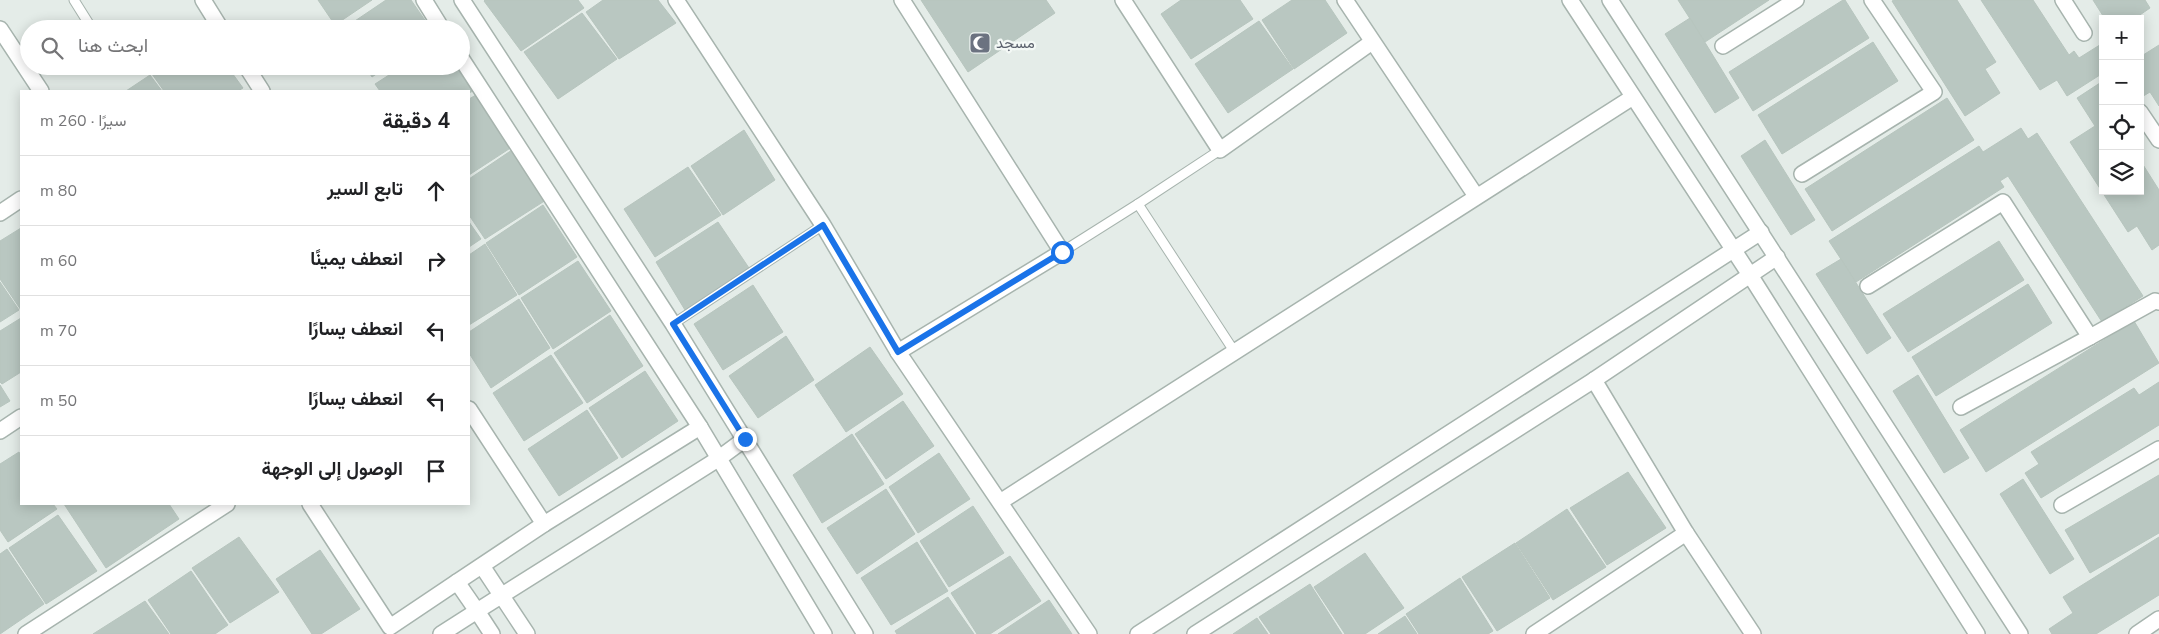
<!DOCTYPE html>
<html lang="ar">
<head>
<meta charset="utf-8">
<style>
  :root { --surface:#fff; --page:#f6f6f6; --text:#202124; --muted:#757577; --line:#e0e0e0 }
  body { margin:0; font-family:"Nunito Sans",Vazirmatn,sans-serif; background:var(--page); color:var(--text); direction:rtl }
  .controls { position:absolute; right:15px; top:15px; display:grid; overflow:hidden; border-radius:0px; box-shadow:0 2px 12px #0003 }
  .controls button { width:45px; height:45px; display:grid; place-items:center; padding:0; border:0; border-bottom:1px solid var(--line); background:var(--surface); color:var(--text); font:25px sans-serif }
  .stop { position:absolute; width:15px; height:15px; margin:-11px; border:4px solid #1a73e8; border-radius:50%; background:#fff }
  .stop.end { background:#1a73e8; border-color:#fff; box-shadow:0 1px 5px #0008 }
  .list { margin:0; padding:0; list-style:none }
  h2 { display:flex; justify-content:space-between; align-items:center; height:65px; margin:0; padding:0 20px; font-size:21px }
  h2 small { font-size:16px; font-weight:400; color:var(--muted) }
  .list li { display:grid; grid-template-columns:32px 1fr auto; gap:15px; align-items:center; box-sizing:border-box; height:70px; padding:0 20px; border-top:1px solid var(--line) }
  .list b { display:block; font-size:19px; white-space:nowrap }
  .list em { font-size:16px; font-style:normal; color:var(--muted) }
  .icon { flex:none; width:28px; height:28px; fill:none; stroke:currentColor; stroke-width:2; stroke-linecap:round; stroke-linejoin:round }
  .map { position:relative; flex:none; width:2159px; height:634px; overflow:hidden; direction:ltr }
  .search { position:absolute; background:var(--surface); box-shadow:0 2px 12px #0003; left:20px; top:20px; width:450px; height:55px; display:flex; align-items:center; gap:12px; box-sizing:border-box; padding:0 18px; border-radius:28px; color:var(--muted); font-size:19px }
  .panel { position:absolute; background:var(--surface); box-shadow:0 2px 12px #0003; left:20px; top:90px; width:450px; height:415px; border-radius:0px; direction:rtl }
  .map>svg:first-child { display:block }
  .building { fill:#b9c7c1; stroke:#b7c5be }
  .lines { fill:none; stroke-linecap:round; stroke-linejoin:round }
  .lane-casing { stroke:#a7b4ae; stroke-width:11 }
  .street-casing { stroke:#a7b4ae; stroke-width:18 }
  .lane { stroke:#fff; stroke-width:9 }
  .street { stroke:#fff; stroke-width:15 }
  .route { stroke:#1a73e8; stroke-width:6 }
  .labels { text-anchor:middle; stroke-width:4.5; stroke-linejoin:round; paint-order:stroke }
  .worship-label { font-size:15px; fill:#5b616d; stroke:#f4f9f6; text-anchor:start }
</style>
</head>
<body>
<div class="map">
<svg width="2159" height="634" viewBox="0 0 2159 634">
  <rect width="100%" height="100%" fill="#e4ece8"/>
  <g class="building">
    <path d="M318,0H372L335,25Z"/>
    <path d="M386,0H411L431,29H343Z"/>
    <path d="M485,0H578L584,8L521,51L484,1Z"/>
    <path d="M603,0H658L676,23L619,59L586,12Z"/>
    <path d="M921,0H1046L1055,13L968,72Z"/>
    <path d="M1181,0H1240L1253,19L1191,59L1161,14Z"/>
    <path d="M1292,0H1325L1347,33L1294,69L1262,20Z"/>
    <path d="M1678,0H1769L1705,42Z"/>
    <path d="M1843,0H1845L1869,38L1753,111L1729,72Z"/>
    <path d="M1894,0H1957L1996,62L1985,69L2000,93L1965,116L1892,1Z"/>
    <path d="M1981,0H2033L2069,55L2074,51L2079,58L2103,43V73L2067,96L2057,80L2040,90Z"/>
    <path d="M2093,0H2145L2150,8L2134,19H2105Z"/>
    <path d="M582,13L617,59L558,99L524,52Z"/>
    <path d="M1690,18L1739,98L1715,113L1665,34Z"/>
    <path d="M1259,21L1293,69L1228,113L1195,64Z"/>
    <path d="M1873,42L1898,81L1782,154L1758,115Z"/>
    <path d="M2159,45V106L2150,92L2140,98V57Z"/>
    <path d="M164,66H227L243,88L238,91H164L152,74Z"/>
    <path d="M365,66H388L372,77Z"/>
    <path d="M403,66H456L473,91L469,93V91H380L375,84Z"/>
    <path d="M150,75L162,91H126Z"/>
    <path d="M2103,81V191H2140V160L2159,190V245L2152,250L2137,226L2128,232L2070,142L2095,126L2077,98Z"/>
    <path d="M476,95L512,147L469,175V99Z"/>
    <path d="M1947,98L1974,140L1832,231L1805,189Z"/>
    <path d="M2021,128L2028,139L2037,133L2143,296L2102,322L2008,176L2000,181L2004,187L1856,282L1829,241L1979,146L1983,152Z"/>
    <path d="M744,130L775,180L723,215L691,166Z"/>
    <path d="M1765,140L1815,220L1791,235L1741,156Z"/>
    <path d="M512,150L546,200L485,239L469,215V179Z"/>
    <path d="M688,167L721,215L655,257L624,209Z"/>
    <path d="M543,205L577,257L519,295L486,243Z"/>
    <path d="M469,222L481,239L469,247Z"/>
    <path d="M718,222L749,268L685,310L656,262Z"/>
    <path d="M21,228V310L0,279V241Z"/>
    <path d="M1999,241L2024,280L1908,352L1883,314Z"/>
    <path d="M485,244L517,295L469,325V255Z"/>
    <path d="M1841,259L1891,338L1867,354L1816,274Z"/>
    <path d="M578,261L611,311L553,349L521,298Z"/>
    <path d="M0,282L19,310L0,322Z"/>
    <path d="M2028,284L2052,323L1936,396L1912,357Z"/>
    <path d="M753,285L783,332L723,370L694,324Z"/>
    <path d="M519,299L550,348L491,388L469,353V332Z"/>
    <path d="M610,315L643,366L587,403L554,353Z"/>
    <path d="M21,318V372L2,384L0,382V331Z"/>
    <path d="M2134,321L2159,363L1986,472L1960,430Z"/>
    <path d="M786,336L814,380L758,418L729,376Z"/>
    <path d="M870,347L903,394L846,432L815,385Z"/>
    <path d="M551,355L583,403L524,441L493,393Z"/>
    <path d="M645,371L678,421L622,458L589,408Z"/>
    <path d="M1918,375L1969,458L1944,473L1893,391Z"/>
    <path d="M2159,382V425L2041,498L2025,473L2039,464L2031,452L2134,388L2139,395Z"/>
    <path d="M0,385L10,401L0,407Z"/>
    <path d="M903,401L934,446L886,479L855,434Z"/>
    <path d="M587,410L618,458L559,496L528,449Z"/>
    <path d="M852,434L884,484L822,523L793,475Z"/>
    <path d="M19,452L21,456V504H53L57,509L8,542L0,530V464Z"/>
    <path d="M939,453L970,499L918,533L889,487Z"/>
    <path d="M1628,472L1666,528L1607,565L1570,508Z"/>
    <path d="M2159,475V533L2090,573L2065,530Z"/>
    <path d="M2023,479L2074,559L2050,574L2000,494Z"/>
    <path d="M886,489L915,534L857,574L827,528Z"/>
    <path d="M64,504H169L179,519L106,568Z"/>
    <path d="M973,506L1004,553L949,587L920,541Z"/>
    <path d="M1567,509L1606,567L1553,600L1516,543Z"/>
    <path d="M58,515L97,571L46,604L9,548Z"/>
    <path d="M239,537L279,592L230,623L192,568Z"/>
    <path d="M2159,537V595L2096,634H2052L2049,629L2073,613L2063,597Z"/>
    <path d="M917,542L948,591L891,625L861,578Z"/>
    <path d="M1515,543L1550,598L1497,631L1462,577Z"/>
    <path d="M7,549L44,604L0,634V554Z"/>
    <path d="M320,550L360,609L321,634H312L276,579Z"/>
    <path d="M1365,553L1404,608L1365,634H1345L1314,587Z"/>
    <path d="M1010,556L1041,601L990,634H977L951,593Z"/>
    <path d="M191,571L228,625L215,634H171L148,600Z"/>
    <path d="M1460,578L1493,631L1488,634H1419L1406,614Z"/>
    <path d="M1310,584L1342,634H1271L1259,617Z"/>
    <path d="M948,597L974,634H897L895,631Z"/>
    <path d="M1049,600L1072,634H998Z"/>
    <path d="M145,601L169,634H93Z"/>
    <path d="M1405,616L1417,634H1378Z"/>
    <path d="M1257,618L1268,634H1233Z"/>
  </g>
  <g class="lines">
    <g class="lane-casing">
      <g id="lane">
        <path d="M74,0L89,24"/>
        <path d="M1138,204L1234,351"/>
        <path d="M1062,252L1138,204L1220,150"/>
        <path d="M673,324L823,225"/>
      </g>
    </g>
    <g class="street-casing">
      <g id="street">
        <path d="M203,0L221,29"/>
        <path d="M424,0L442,29"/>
        <path d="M462,0L673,324L865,634"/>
        <path d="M676,0L823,225L898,352L1089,634"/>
        <path d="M1123,0L1220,150L1372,42"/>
        <path d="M1345,0L1476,196"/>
        <path d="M1570,0L1750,275L1977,634"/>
        <path d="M1610,0L2020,634"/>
        <path d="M2063,0L2084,33"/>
        <path d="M0,29L41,91"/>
        <path d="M1723,46L1796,0"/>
        <path d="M461,58L700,427L824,634"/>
        <path d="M246,66L262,91"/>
        <path d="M2140,112L2159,140"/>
        <path d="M1802,174L1934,92L1872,0"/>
        <path d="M0,213L21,199"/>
        <path d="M1868,286L2003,202L2090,337L1961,407"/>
        <path d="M2090,337L2155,301L2159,302"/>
        <path d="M898,352L1062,252L902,0"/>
        <path d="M1594,380L1686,533L1753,634"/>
        <path d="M469,409L544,524"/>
        <path d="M0,431L21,417"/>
        <path d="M1000,502L1633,97"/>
        <path d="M310,504L390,627L457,582L477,611L441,634"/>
        <path d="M2062,505L2159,449"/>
        <path d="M482,566L527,634"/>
        <path d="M457,582L544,524L700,427"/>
        <path d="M26,634L227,504"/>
        <path d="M492,634L477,611L718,459L745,439"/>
        <path d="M1138,634L1761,232"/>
        <path d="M1195,634L1594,380L1777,257"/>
        <path d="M1534,634L1686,533"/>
        <path d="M2137,634L2159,619"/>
      </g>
    </g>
    <use href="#lane" class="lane"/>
    <use href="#street" class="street"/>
  </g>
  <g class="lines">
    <path class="route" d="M745,439L673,324L823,225L898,352L1062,252"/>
  </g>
  <defs>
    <g id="mosque-square" transform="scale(1.125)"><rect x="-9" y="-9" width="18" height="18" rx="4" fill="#6b7280" stroke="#f4f9f6"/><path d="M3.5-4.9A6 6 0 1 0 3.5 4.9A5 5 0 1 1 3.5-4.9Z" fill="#fff"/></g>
  </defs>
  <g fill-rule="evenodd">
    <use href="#mosque-square" x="980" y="43"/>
  </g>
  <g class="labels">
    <g class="worship-label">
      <text x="996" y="48">مسجد</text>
    </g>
  </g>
</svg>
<div class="controls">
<button>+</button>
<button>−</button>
<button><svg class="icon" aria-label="locate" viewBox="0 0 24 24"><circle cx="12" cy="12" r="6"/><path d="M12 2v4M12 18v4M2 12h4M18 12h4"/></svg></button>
<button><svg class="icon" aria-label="layers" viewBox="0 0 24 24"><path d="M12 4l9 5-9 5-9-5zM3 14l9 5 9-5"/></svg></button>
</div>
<div class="stop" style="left:1062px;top:252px"></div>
<div class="stop end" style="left:745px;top:439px"></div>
<div class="search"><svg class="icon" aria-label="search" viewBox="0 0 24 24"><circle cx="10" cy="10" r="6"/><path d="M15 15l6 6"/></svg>ابحث هنا</div>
<section class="panel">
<h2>4 دقيقة<small>سيرًا · 260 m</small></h2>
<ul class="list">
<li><svg class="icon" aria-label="ahead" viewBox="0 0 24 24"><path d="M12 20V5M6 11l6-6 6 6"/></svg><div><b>تابع السير</b></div><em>80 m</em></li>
<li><svg class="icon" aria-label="right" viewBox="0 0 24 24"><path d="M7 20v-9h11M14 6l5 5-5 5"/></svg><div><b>انعطف يمينًا</b></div><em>60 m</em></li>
<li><svg class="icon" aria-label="left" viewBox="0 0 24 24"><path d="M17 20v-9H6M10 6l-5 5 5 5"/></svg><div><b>انعطف يسارًا</b></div><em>70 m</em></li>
<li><svg class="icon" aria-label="left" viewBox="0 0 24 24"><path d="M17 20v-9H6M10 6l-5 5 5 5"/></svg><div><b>انعطف يسارًا</b></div><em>50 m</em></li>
<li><svg class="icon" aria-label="arrive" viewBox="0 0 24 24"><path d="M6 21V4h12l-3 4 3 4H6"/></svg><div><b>الوصول إلى الوجهة</b></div></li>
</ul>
</section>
</div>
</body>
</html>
